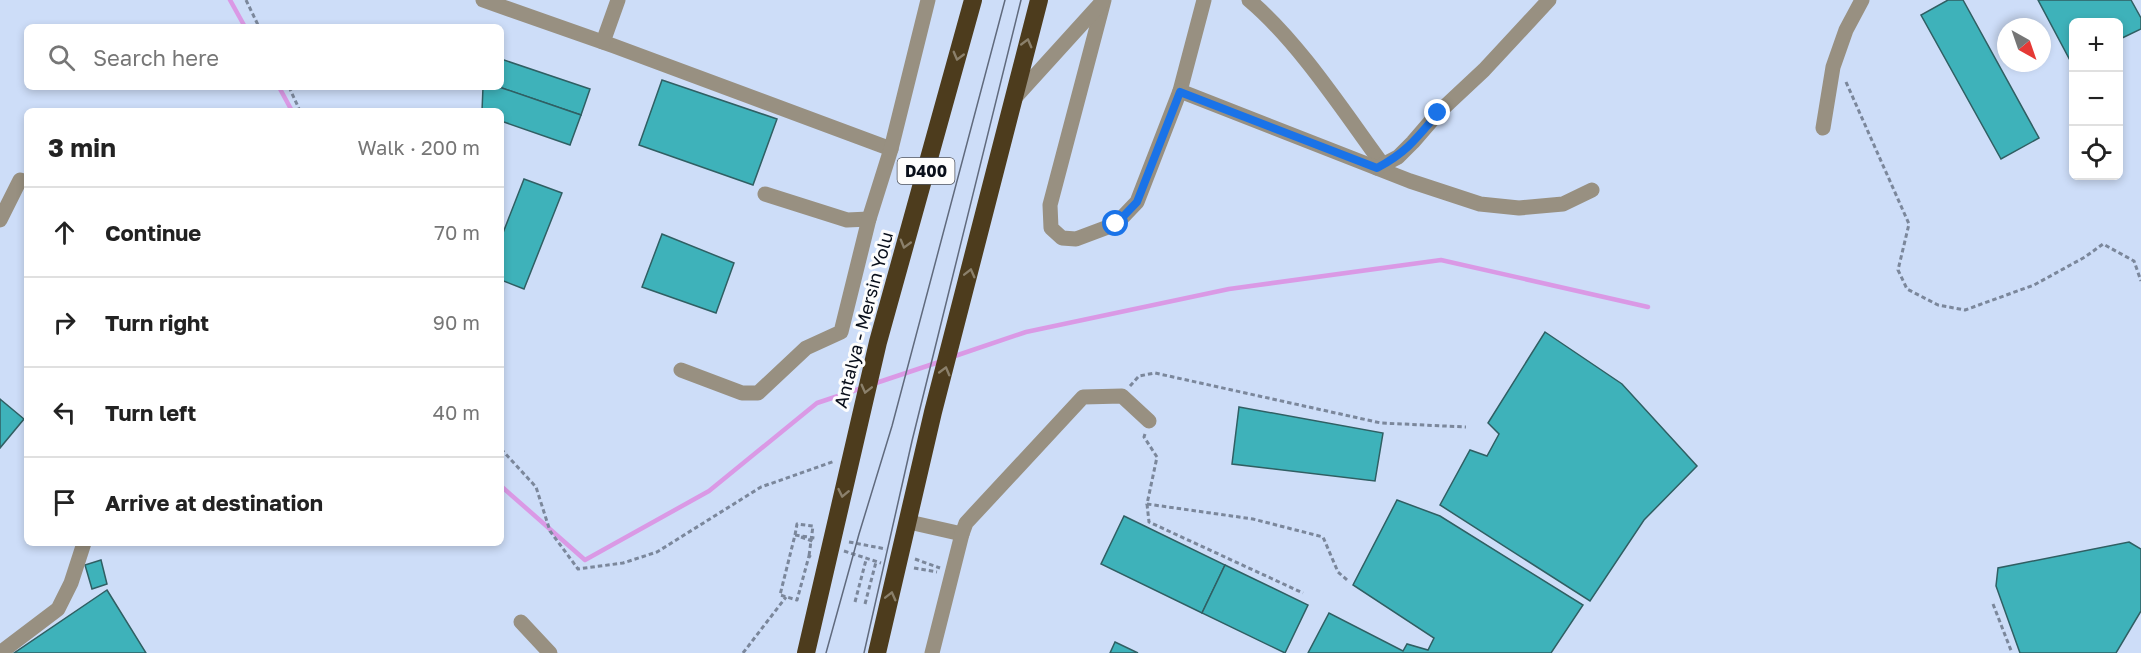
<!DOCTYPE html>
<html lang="en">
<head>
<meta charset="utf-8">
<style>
  :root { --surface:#fff; --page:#f6f6f6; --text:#222; --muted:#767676; --line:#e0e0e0 }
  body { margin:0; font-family:"Golos Text",sans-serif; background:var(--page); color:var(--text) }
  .controls { position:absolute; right:18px; top:18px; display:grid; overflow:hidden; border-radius:9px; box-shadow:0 3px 9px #0003 }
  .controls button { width:54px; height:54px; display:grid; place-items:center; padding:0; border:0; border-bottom:2px solid var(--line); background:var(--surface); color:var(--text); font:30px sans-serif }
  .compass { position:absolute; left:1997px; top:18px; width:54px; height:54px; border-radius:50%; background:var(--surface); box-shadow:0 3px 9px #0003; rotate:140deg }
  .stop { position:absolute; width:18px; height:18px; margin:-14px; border:4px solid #1a73e8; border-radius:50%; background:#fff }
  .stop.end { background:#1a73e8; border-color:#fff; box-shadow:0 2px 6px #0008 }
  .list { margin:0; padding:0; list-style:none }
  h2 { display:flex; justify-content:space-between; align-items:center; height:78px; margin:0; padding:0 24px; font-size:26px }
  h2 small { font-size:20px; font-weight:400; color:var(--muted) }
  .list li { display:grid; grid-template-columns:39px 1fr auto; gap:18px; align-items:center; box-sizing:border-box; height:90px; padding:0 24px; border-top:2px solid var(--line) }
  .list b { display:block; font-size:22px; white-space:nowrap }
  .list em { font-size:20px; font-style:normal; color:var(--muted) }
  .icon { flex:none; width:33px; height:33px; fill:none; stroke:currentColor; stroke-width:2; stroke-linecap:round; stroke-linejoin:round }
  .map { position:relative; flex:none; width:2141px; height:653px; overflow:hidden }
  .search { position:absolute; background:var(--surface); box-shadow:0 3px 9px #0003; left:24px; top:24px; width:480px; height:66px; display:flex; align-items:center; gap:15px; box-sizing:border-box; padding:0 21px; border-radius:9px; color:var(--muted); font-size:22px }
  .panel { position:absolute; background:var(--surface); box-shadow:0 3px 9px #0003; left:24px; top:108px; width:480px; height:438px; border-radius:9px }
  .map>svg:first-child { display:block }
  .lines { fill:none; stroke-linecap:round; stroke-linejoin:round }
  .stream { stroke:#da99e5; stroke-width:4.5 }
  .building { fill:#3eb2ba; stroke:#305f63; stroke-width:1.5 }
  .path { stroke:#7b879b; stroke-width:3; stroke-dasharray:4.5 3; stroke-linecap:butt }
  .minor { stroke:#989081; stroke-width:15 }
  .highway { stroke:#4d3c1d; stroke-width:18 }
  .tram { stroke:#606a7d; stroke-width:1.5 }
  .oneway { stroke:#8b806b }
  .route { stroke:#1a73e8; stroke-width:8 }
  .labels { text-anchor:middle; stroke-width:6; stroke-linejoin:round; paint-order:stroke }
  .shield { fill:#fdfdfd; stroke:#52565f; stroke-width:1.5 }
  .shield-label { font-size:16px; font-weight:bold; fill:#090f1b }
  .street-label { font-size:18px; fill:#090f1b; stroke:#fdfdfd }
</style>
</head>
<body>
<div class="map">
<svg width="2141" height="653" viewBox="0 0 2141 653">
  <rect width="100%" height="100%" fill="#cdddf8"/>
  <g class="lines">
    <g class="stream">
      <path d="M230,0L245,27"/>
      <path d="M279,87L292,111"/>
      <path d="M952,357L1026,332L1229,289L1441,260L1648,307"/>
      <path d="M873,384L942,361"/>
      <path d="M501,486L585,560L709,491L817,403L862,388"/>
    </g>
  </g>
  <g class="building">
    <path d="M1948,0H1963L2039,138L2001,159L1921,15Z"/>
    <path d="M2038,0H2131L2141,18V29L2118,40V22H2074V63L2072,64Z"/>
    <path d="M501,59L590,89L581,115L499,87H501Z"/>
    <path d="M662,80L777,119L753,185L639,145Z"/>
    <path d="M483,87H499L581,115L570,145L501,121V111H482Z"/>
    <path d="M524,179L562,193L524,289L501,280V238Z"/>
    <path d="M662,234L734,263L716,313L642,287Z"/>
    <path d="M1545,332L1622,384L1697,466L1644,520L1590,601L1440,505L1470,450L1487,456L1499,434L1488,423Z"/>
    <path d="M0,399L24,419L0,448Z"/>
    <path d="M1239,407L1383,433L1375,481L1232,464Z"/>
    <path d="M1397,500L1440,516L1583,605L1551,653H1308L1329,613L1403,651L1407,644L1428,650L1434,638L1353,585Z"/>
    <path d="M1124,516L1225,565L1202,613L1101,564Z"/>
    <path d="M2129,542L2141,549V611L2116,653H2020L1996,586L1998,568Z"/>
    <path d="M101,560L107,584L92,589L85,565Z"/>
    <path d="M1225,565L1308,605L1285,653L1202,613Z"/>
    <path d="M107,590L146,653H14Z"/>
    <path d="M1115,642L1138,653H1110Z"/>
  </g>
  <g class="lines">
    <g class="path">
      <path d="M246,0L259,27"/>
      <path d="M1846,82L1909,224L1898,270L1907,289L1938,305L1965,310L2034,285L2085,257L2103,244L2134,261L2141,281"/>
      <path d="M289,87L300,111"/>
      <path d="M1130,386L1139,376L1155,373L1381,423L1466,427"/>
      <path d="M1145,434L1144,437L1157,457L1147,504L1253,519L1323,537L1338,572L1347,580"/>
      <path d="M501,449L536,487L550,531L578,569L623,563L657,552L761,487L835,461"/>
      <path d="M1147,504L1149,522L1303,593"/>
      <path d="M795,535L797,524L813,526L809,556"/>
      <path d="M801,537L815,542"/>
      <path d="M849,542L886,549"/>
      <path d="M844,551L881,563"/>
      <path d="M811,557L809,556L797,600L780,595L795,535L815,538"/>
      <path d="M915,559L940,568"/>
      <path d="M914,568L937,572"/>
      <path d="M855,602L866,560"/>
      <path d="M865,604L876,562"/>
      <path d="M1993,604L2012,653"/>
      <path d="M743,653L786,597"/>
    </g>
    <g class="minor">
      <path d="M483,0L614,46L891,149"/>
      <path d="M1104,0L1050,205L1051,228L1062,238L1076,239L1116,224L1137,202L1180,91L1204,0"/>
      <path d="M1249,0C1299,42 1344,112 1383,165"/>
      <path d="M603,42L618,0"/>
      <path d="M1180,91L1410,181L1480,204L1519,208L1563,204L1592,190"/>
      <path d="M1012,101L1101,3"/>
      <path d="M1823,128L1833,67L1846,30L1862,0"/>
      <path d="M1377,168L1398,157L1413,142L1438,113L1484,70L1549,0"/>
      <path d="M765,194L847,220L869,219"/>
      <path d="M0,220L20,180L27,182"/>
      <path d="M681,370L742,393H758L806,348L841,332L869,219L891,149L928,0"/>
      <path d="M909,522L962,534"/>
      <path d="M521,622L550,653"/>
      <path d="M0,653L58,609L71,583L84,543"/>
      <path d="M932,653L962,534L966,523L1083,397L1122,396L1149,421"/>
    </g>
    <g class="highway">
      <path d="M806,653L878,342L973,0"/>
      <path d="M877,653L933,412L1039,0"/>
    </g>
    <g class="tram">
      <path d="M826,653L859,534L892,426L1005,0"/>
      <path d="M864,653L912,441L1021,0"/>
    </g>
  </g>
  <defs><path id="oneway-chevron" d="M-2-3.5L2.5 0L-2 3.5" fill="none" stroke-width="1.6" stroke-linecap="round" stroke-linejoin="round" transform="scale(1.5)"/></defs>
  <g class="oneway">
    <use href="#oneway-chevron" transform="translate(1027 43) rotate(-75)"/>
    <use href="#oneway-chevron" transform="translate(958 56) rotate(105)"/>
    <use href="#oneway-chevron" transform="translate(905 244) rotate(106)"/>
    <use href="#oneway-chevron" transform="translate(970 273) rotate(-76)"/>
    <use href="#oneway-chevron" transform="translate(945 371) rotate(-75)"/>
    <use href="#oneway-chevron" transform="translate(866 389) rotate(104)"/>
    <use href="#oneway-chevron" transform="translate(843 493) rotate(102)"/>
    <use href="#oneway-chevron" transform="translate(891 596) rotate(-76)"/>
  </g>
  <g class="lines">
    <path class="route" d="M1116,224L1137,202L1180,92L1377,168C1407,152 1417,138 1438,113"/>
  </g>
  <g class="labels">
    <rect class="shield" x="897.5" y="158" width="57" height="26" rx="4.5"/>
    <g class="shield-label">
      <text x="926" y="177">D400</text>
    </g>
    <g class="street-label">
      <text transform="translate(864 320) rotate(-75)" y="6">Antalya - Mersin Yolu</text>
    </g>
  </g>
</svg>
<div class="controls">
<button>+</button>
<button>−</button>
<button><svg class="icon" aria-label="locate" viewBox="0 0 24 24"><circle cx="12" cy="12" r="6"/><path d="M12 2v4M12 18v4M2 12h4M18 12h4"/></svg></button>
</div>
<svg class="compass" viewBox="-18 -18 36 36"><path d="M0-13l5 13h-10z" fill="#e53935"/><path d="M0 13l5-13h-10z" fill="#767676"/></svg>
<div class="stop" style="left:1116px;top:224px"></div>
<div class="stop end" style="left:1438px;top:113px"></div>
<div class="search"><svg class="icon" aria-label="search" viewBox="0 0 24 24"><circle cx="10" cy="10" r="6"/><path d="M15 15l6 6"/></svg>Search here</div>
<section class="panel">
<h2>3 min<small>Walk · 200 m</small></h2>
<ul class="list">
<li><svg class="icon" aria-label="ahead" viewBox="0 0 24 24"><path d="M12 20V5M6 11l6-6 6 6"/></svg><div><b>Continue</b></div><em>70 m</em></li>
<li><svg class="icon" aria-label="right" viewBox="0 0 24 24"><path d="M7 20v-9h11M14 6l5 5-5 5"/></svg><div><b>Turn right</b></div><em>90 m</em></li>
<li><svg class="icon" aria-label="left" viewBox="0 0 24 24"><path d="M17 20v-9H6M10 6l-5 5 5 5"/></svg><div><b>Turn left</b></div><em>40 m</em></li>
<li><svg class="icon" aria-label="arrive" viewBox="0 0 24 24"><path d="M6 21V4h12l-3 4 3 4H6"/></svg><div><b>Arrive at destination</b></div></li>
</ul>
</section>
</div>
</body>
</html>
